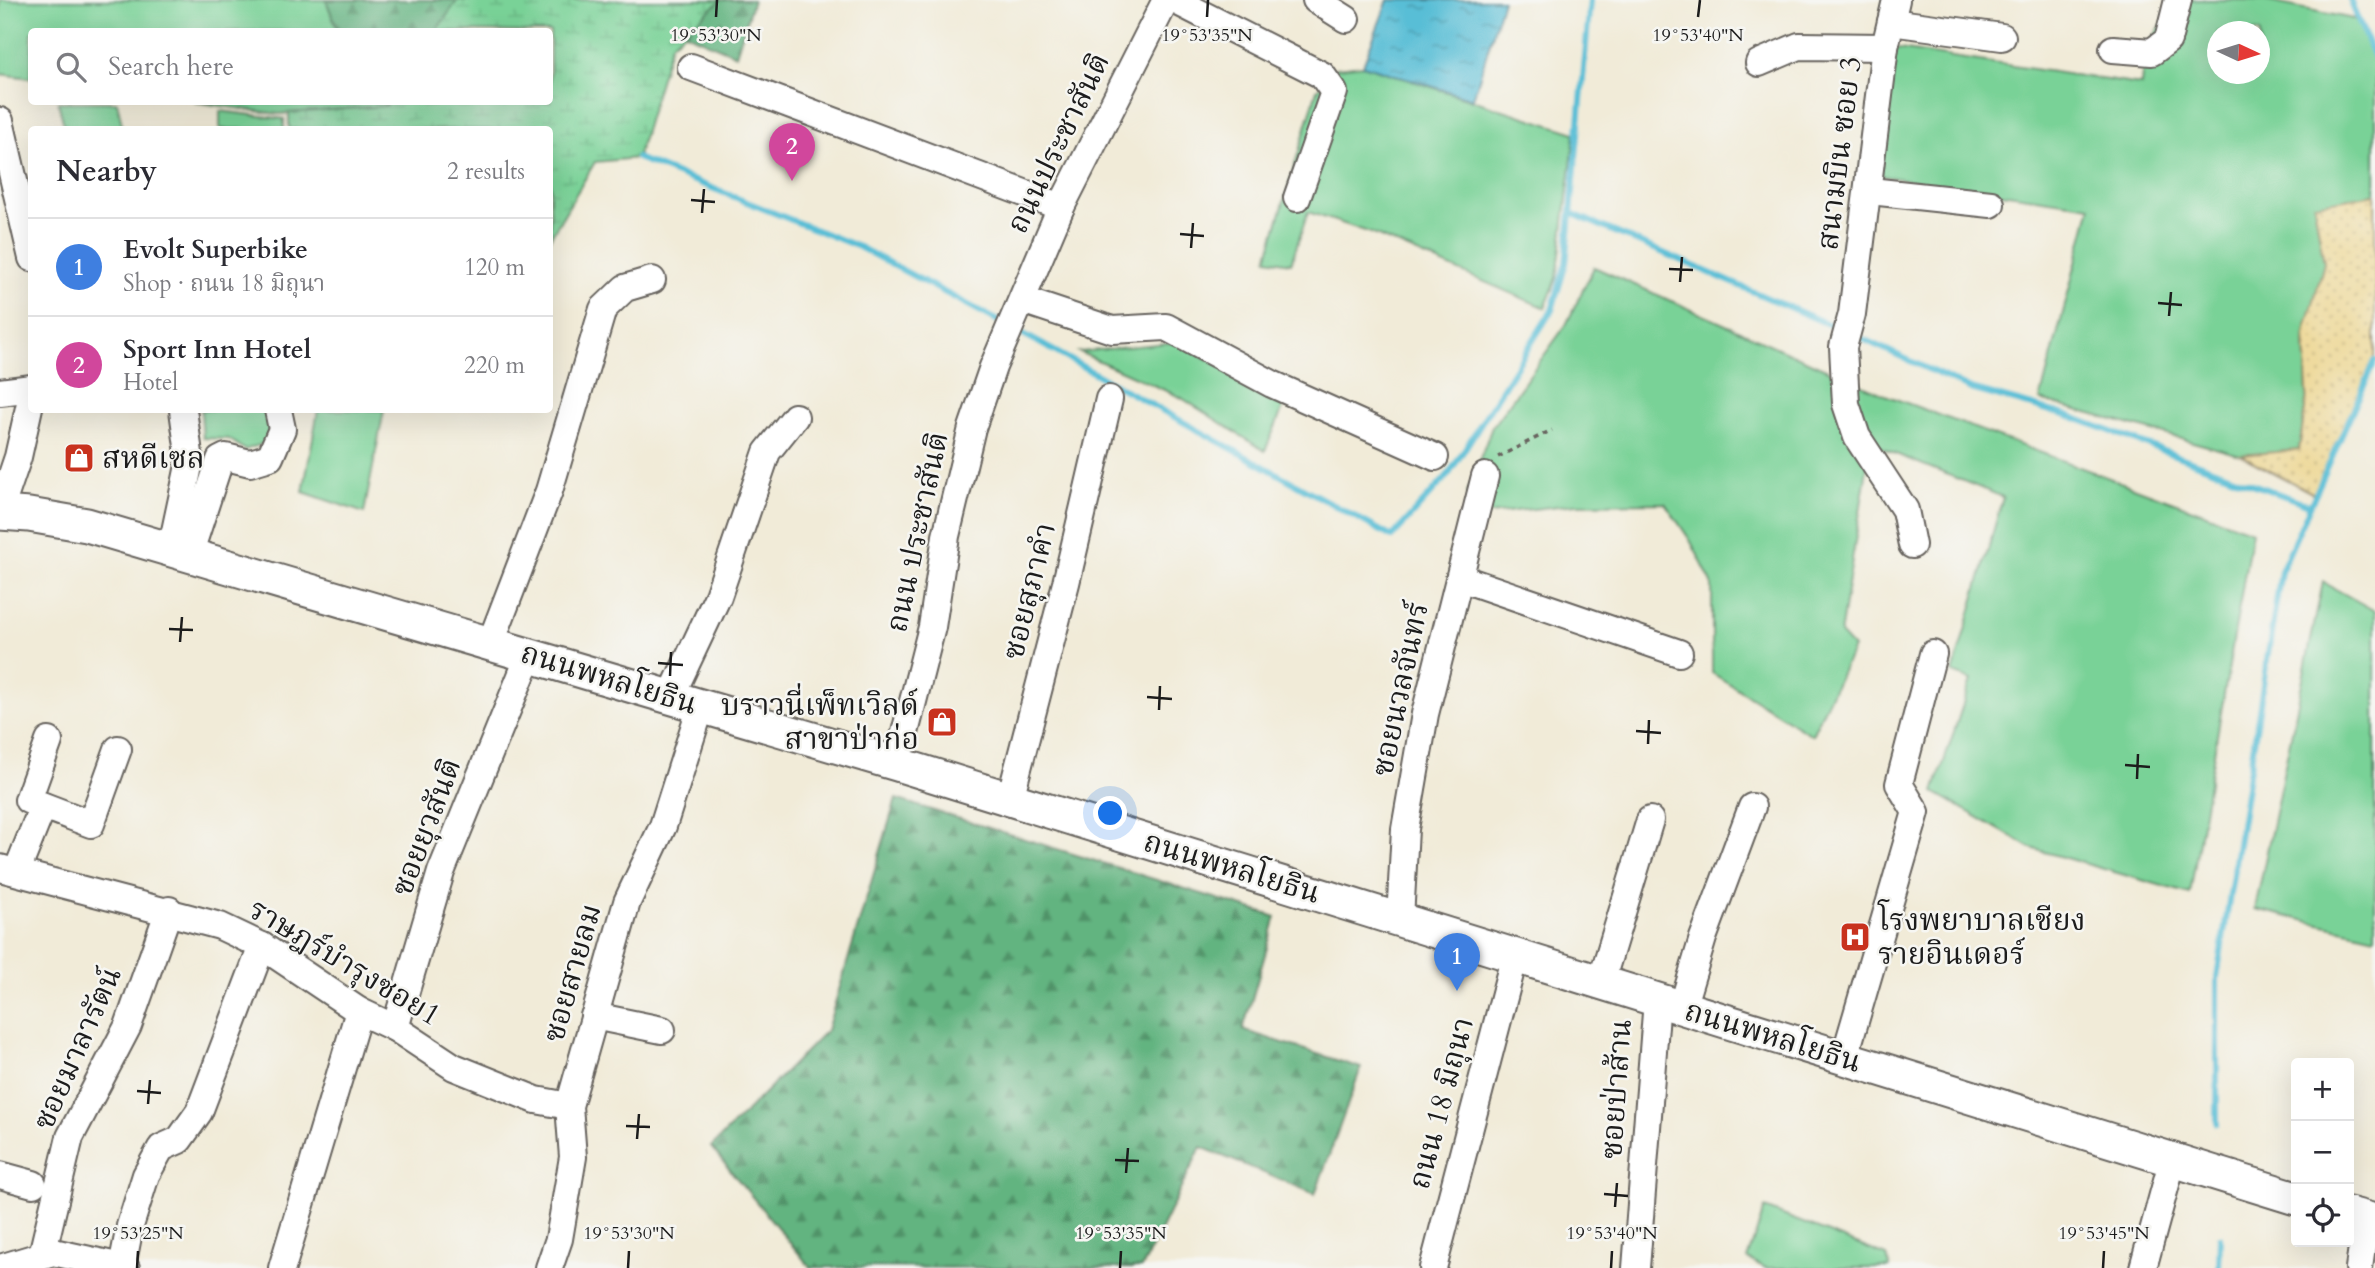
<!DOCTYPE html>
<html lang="en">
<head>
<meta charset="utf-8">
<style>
  :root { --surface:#fff; --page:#f7f7f7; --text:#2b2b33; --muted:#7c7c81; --line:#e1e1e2; --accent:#ea580c }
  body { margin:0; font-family:Cardo,"Noto Serif Thai",serif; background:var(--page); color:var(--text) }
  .controls { position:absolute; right:21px; bottom:21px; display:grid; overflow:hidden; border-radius:7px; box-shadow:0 7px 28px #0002 }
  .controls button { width:63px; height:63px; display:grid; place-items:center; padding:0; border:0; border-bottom:2px solid var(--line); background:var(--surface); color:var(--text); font:35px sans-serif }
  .compass { position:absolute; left:2207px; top:21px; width:63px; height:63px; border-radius:50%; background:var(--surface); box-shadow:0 7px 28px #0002; rotate:94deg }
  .you { position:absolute; left:1111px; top:814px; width:24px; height:24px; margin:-18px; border:5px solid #fff; border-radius:50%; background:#1a73e8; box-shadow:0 0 0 10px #1a73e833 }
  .badge { display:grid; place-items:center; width:46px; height:46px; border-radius:50%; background:var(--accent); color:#fff; font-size:23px; font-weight:700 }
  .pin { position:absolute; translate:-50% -58px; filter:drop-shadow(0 2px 4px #0008) }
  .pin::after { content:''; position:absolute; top:37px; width:24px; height:21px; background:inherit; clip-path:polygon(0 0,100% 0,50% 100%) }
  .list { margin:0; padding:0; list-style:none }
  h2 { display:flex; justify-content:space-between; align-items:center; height:91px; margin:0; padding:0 28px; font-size:30px }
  h2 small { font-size:23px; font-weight:400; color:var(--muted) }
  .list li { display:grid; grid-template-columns:46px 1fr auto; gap:21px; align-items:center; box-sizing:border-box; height:98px; padding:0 28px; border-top:2px solid var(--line) }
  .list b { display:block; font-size:26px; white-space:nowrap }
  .list p { margin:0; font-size:23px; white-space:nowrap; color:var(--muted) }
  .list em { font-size:23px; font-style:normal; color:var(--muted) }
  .icon { flex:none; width:38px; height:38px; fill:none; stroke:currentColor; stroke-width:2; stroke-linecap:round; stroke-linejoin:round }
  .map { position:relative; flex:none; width:2375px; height:1268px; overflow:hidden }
  .search { position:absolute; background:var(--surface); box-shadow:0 7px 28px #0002; left:28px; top:28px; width:525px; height:77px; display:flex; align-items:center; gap:18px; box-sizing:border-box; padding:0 24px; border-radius:7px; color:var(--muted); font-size:26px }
  .panel { position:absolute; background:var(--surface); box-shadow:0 7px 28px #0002; left:28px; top:126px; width:525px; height:287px; border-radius:7px }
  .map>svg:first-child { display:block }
  .grass { fill:#79d297; stroke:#4a775a; stroke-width:2; fill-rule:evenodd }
  .forest { fill:url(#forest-firs); stroke:#3f684e; stroke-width:2 }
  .wetland { fill:url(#wetland-marsh); stroke:#4a775a; stroke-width:2 }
  .sand { fill:url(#sand-dots); stroke:#857b5d; stroke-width:2 }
  .water { fill:url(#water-ripples); stroke:#3a6d79; stroke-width:2 }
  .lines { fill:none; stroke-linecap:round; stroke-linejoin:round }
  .stream { stroke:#58bed6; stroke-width:6 }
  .minor-casing { stroke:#67645e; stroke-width:30 }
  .major-casing { stroke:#67645e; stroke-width:37 }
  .path { stroke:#67645e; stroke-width:3.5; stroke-dasharray:5 5; stroke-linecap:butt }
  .minor { stroke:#fff; stroke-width:26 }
  .major { stroke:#fff; stroke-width:33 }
  .ticks { fill:none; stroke:#1c1c1c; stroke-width:2.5 }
  .labels { text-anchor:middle; stroke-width:5; stroke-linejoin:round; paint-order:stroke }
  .street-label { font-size:30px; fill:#1c1c1c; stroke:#f6f6f2 }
  .poi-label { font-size:30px; fill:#1c1c1c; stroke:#f6f6f2; text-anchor:start }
  .ticks-label { font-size:18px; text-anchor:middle; fill:#1c1c1c; stroke:#f6f6f2; stroke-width:5; stroke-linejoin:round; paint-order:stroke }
</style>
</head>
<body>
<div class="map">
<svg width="2375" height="1268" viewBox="0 0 2375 1268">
  <defs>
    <pattern id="forest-firs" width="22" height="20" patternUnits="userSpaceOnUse" patternTransform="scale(1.75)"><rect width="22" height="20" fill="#62b480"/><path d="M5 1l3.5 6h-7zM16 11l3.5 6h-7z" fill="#509268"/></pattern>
    <pattern id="wetland-marsh" width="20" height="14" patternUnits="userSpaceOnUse" patternTransform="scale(1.75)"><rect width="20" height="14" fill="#79d297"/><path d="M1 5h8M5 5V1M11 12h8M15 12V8" fill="none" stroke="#68b482"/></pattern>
    <pattern id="sand-dots" width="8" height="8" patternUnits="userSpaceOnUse" patternTransform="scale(1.75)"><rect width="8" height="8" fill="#eeda9e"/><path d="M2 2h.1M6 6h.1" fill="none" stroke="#ccba88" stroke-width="1.8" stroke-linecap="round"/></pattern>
    <pattern id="water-ripples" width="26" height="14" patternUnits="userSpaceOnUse" patternTransform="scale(1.75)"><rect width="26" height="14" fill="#58bed6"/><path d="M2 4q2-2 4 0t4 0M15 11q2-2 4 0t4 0" fill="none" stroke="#489aad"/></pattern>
  </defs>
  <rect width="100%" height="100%" fill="#f6f6f2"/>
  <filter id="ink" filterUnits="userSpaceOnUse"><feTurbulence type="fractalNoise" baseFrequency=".0143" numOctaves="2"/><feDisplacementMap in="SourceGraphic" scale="14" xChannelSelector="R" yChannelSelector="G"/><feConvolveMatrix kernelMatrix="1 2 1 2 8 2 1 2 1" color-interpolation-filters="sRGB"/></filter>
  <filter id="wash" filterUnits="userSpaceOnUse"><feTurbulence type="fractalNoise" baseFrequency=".00686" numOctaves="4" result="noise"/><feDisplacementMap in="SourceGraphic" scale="28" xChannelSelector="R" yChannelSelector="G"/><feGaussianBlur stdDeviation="1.57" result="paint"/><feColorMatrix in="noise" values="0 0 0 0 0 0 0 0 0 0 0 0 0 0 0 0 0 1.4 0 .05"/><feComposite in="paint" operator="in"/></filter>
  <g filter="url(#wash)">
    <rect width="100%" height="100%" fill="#f1ebd8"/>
    <g class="grass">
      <path d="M0,0H326L338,31L32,32L31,78L0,74Z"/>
      <path d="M2178,0H2261L2358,20L2375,56V194L2314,205L2325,263L2305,333L2307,395L2299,451L2240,455L2040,400L2091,206L1881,176L1885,47L2141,85L2144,51ZM2218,32H2260V74H2218Z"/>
      <path d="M1363,65L1575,133L1557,278L1545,308L1371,233L1308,212L1291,263L1267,259L1317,90L1336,68Z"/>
      <path d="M58,102H117L123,129H65Z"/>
      <path d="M194,102H383L386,106L278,114Z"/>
      <path d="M220,111L284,119V129H220Z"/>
      <path d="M1594,267L1885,395L2252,531L2190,894L2031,848L1934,792L1971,680L1953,673L2003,497L1871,444L1840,634L1853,648L1812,735L1712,673V583L1690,540L1665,503L1576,504L1490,514L1467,493L1492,427L1566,325Z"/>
      <path d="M1176,342L1286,401L1265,451L1180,397L1079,352Z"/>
      <path d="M201,410H267L270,431L265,443L245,450L229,439L203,438Z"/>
      <path d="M318,410H384L364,513L303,492Z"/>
      <path d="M2323,582L2375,611V937L2255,909Z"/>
      <path d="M1765,1208L1887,1256L1890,1268H1766L1747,1259Z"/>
    </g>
    <g class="forest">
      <path d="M326,0H458L436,32L338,31Z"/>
      <path d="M719,0H753L736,55L685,33Z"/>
      <path d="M896,799L1276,917L1243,1030L1361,1068L1315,1194L1201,1147L1142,1268L810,1267L711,1147L827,1030Z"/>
    </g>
    <path class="wetland" d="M458,0H719V2L671,44L637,158L595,162L550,238V130L289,129V113L386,106L389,102H550V32L436,31Z"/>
    <path class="sand" d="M2375,194V361L2314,494L2240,455L2299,450L2307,395L2305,333L2324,263L2314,204Z"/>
    <path class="water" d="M1388,0H1503L1473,99L1363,65Z"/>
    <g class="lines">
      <g class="stream">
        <path d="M1590,0L1571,213L1842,330"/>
        <path d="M2350,0L2375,60"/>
        <path d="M637,158L859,247L1004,324"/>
        <path d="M1016,330L1392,537L1449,474L1552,310L1566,263L1571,213"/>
        <path d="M1852,334L1971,389L2072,417L2309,505"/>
        <path d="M2217,1123V977L2281,571L2375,361"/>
        <path d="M2219,1268L2220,1237"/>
      </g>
    </g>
  </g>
  <g filter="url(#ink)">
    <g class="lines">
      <g class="minor-casing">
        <g id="minor">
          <path d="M1174,0L1322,75L1334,92L1297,198"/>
          <path d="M1316,0L1346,19"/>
          <path d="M1896,0L1885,47L1852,314L1843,347L1846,404L1857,437L1905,510L1912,545"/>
          <path d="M1891,22L2002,37"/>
          <path d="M2113,49L2152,52L2168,40L2178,0"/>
          <path d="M1759,63L1799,46L1885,47"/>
          <path d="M691,67L1061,207"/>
          <path d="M0,121L32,258"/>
          <path d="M1870,191L1991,204"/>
          <path d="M1022,300L1112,330L1166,327L1272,384L1435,457"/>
          <path d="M0,392L32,388"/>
          <path d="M0,510L18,457L32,394"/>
          <path d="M171,550L190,461L183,410"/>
          <path d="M189,555L220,460L226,457L250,463L270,457L282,429L278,410"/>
          <path d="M1460,578L1679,653"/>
          <path d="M491,642L549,491L603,309L625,288L652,280"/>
          <path d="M671,696L718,596L767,452L795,417"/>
          <path d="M49,741L28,800L91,824L118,749"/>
          <path d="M897,764L932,627L946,536L972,428L993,367L1061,207L1166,0"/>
          <path d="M1010,799L1066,583L1109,399"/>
          <path d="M0,868L220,926L262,946L359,1011L395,1028L454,1067L536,1100L569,1106"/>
          <path d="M17,871L43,806"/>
          <path d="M1400,919L1405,829L1425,714L1485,476"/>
          <path d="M1601,982L1650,820"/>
          <path d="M1682,1008L1703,938L1752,807"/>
          <path d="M594,1016L662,1030"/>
          <path d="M395,1028L441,872L530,654"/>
          <path d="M1844,1059L1916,812L1899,784L1933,654"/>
          <path d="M0,1175L33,1184"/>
          <path d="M42,1255L70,1137L128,1026L169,910"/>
          <path d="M122,1267L130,1226L146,1175L161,1148L179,1140L199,1112L262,946"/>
          <path d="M0,1268L53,1252L126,1268"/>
          <path d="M282,1268L359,1011"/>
          <path d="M549,1268L559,1239L573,1157L569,1106L627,902L663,826L701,706"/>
          <path d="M1433,1268L1515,955"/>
          <path d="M1636,1268L1657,1000"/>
          <path d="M2143,1268L2172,1162"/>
          <path d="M2359,1268L2366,1219"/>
        </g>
      </g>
      <g class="major-casing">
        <g id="major">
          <path d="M0,513L29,515L87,525L897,764L2296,1198"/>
          <path d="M2349,1214L2375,1221"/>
        </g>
      </g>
      <path class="path" d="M1498,457L1552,430"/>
      <use href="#minor" class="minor"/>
      <use href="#major" class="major"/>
    </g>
  </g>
  <path class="ticks" d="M716,17L717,0M1207,17L1208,0M1698,17L1700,0M691,200L715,202M702,213L704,189M1180,234L1204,236M1191,248L1193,223M1669,269L1693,270M1680,282L1682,257M2158,303L2182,305M2169,316L2171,292M169,629L193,630M180,642L182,617M658,663L683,665M670,676L671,652M1147,697L1172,699M1159,710L1160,686M1636,731L1661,733M1648,744L1649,720M2125,765L2150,767M2137,779L2138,754M137,1091L161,1093M148,1104L150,1080M626,1126L650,1127M637,1139L639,1114M1115,1160L1139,1161M1126,1173L1128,1148M1604,1194L1628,1196M1615,1207L1617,1183M137,1268L138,1251M628,1268L629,1251M1120,1268L1121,1251M1611,1268L1612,1251M2103,1268L2104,1251"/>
  <defs>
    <g id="shop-square" transform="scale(1.575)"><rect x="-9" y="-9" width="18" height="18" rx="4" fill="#c8321e" stroke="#f6f6f2"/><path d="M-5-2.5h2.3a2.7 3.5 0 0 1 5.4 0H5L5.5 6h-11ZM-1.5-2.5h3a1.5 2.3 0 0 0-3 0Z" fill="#fff"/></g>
    <g id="hospital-square" transform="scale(1.575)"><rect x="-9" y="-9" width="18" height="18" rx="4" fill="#c8321e" stroke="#f6f6f2"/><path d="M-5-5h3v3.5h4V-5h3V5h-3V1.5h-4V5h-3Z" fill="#fff"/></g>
  </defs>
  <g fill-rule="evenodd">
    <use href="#shop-square" x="79" y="458"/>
    <use href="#shop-square" x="942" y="722"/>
    <use href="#hospital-square" x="1855" y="937"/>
  </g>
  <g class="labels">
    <g class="street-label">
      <text transform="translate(1058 143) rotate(-64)" y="10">ถนนประชาสันติ</text>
      <text transform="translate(1839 153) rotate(-83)" y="10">สนามบิน ซอย 3</text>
      <text transform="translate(917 532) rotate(-78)" y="10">ถนน ประชาสันติ</text>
      <text transform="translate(1029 591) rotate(-76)" y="10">ซอยสุภาคำ</text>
      <text transform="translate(609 678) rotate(17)" y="10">ถนนพหลโยธิน</text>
      <text transform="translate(1400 689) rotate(-78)" y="10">ซอยนวลจันทร์</text>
      <text transform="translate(426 827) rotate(-69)" y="10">ซอยยุวสันติ</text>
      <text transform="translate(1232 867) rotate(17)" y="10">ถนนพหลโยธิน</text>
      <text transform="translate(345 962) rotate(31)" y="10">ราษฎร์บำรุงซอย1</text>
      <text transform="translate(572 973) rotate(-74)" y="10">ซอยสายลม</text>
      <text transform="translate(1773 1036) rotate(17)" y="10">ถนนพหลโยธิน</text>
      <text transform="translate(77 1048) rotate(-66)" y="10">ซอยมาลารัตน์</text>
      <text transform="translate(1616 1089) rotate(-86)" y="10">ซอยป่าส้าน</text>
      <text transform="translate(1441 1103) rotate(-75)" y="10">ถนน 18 มิถุนา</text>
    </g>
    <g class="poi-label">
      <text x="102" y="468">สหดีเซล</text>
      <text x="919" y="715" text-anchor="end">บราวนี่เพ็ทเวิลด์<tspan x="919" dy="34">สาขาป่าก่อ</tspan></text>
      <text x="1878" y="930">โรงพยาบาลเชียง<tspan x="1878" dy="34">รายอินเดอร์</tspan></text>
    </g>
  </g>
  <g class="ticks-label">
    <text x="716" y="41">19°53'30"N</text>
    <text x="1207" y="41">19°53'35"N</text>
    <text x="1698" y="41">19°53'40"N</text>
    <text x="138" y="1239">19°53'25"N</text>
    <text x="629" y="1239">19°53'30"N</text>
    <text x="1121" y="1239">19°53'35"N</text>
    <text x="1612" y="1239">19°53'40"N</text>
    <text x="2104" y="1239">19°53'45"N</text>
  </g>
</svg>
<div class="controls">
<button>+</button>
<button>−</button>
<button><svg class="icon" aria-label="locate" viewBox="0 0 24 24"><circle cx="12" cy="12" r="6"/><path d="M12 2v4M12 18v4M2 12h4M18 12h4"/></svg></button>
</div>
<svg class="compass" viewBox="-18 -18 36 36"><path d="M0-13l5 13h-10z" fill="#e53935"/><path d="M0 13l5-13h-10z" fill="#7c7c81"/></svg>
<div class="you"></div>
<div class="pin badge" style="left:1457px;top:991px;background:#3f7fe0">1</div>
<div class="pin badge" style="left:792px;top:181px;background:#d1479c">2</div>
<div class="search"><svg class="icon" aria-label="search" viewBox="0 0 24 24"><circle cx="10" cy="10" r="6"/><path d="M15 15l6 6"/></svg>Search here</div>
<section class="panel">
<h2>Nearby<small>2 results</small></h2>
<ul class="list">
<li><span class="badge" style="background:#3f7fe0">1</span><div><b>Evolt Superbike</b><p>Shop · ถนน 18 มิถุนา</p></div><em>120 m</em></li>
<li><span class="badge" style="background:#d1479c">2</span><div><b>Sport Inn Hotel</b><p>Hotel</p></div><em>220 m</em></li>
</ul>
</section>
</div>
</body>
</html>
